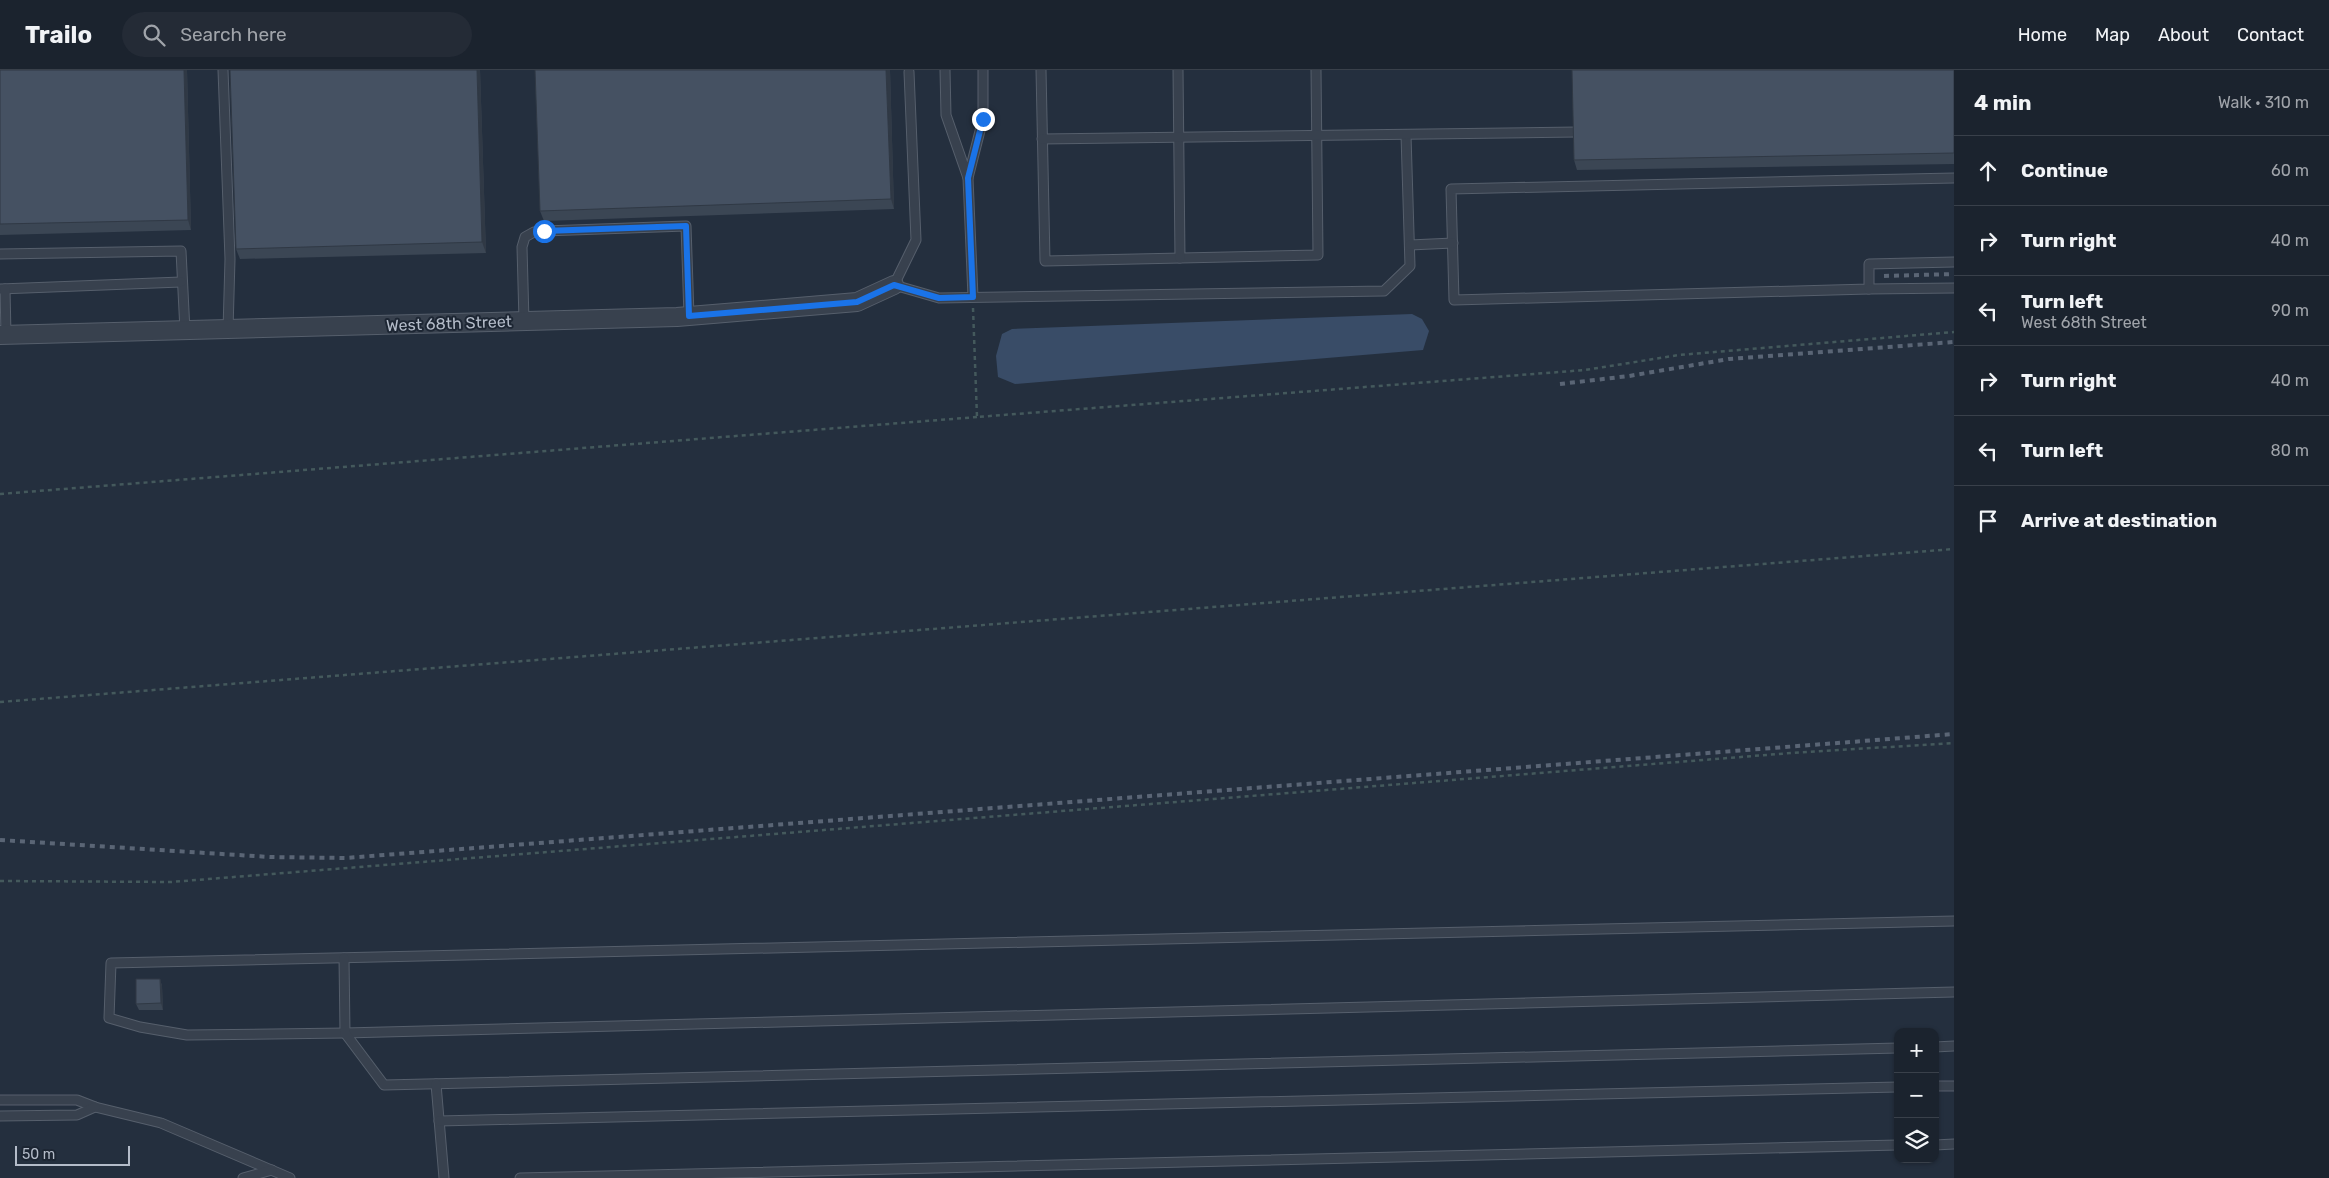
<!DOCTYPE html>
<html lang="en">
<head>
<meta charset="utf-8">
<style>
  :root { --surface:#1b232e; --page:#242b36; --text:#f1f3f6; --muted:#a0a4aa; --line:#39404a }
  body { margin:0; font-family:Rubik,sans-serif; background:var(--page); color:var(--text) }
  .controls { position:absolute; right:15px; bottom:15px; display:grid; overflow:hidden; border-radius:10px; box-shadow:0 1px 4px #0004 }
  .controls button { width:45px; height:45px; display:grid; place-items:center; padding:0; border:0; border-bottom:1px solid var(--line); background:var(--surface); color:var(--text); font:25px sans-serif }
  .scale { position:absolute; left:15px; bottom:12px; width:115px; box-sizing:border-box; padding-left:5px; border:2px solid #b4bcc9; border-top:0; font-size:14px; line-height:18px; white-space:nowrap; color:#b4bcc9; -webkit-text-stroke:4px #1d2633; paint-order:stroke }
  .stop { position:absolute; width:15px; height:15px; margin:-11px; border:4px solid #1a73e8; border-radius:50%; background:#fff }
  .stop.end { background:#1a73e8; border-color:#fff; box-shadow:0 1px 5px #0008 }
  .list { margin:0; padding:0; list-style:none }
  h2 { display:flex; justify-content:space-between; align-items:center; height:65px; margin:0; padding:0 20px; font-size:21px }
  h2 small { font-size:16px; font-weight:400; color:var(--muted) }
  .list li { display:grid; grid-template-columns:32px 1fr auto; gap:15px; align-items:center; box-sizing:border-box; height:70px; padding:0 20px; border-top:1px solid var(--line) }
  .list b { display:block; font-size:19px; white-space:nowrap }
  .list p { margin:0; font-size:16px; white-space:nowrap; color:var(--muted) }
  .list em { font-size:16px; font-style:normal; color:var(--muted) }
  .icon { flex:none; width:28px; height:28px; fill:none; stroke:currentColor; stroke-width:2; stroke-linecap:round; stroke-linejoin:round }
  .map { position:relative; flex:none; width:1954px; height:1108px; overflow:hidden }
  header { display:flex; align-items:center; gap:30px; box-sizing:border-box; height:70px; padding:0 25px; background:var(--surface); border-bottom:1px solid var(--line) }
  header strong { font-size:24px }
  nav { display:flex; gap:28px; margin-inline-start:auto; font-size:18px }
  .search { width:350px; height:45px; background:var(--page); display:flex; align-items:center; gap:12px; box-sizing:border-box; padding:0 18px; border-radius:28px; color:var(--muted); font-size:19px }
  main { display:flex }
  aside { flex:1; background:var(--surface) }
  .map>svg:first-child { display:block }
  .water { fill:#394c67 }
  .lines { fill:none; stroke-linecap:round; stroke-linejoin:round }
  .lane-casing { stroke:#565f6c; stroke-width:11 }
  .street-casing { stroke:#565f6c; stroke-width:20 }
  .path { stroke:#44595c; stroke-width:2.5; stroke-dasharray:4 4; stroke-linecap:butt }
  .lane { stroke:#38414e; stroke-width:9 }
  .street { stroke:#38414e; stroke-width:18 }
  .rail { stroke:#5a6575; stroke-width:4; stroke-dasharray:5 5; stroke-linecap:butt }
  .wall { fill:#3b4654 }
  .shaded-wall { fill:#303945 }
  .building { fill:#455162; stroke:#303945 }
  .route { stroke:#1a73e8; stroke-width:6 }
  .labels { text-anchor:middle; stroke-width:4; stroke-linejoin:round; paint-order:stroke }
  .street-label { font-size:16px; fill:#b4bcc9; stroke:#1d2633 }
</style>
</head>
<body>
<header>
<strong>Trailo</strong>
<div class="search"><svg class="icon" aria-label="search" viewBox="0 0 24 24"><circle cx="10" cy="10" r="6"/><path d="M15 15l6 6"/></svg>Search here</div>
<nav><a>Home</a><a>Map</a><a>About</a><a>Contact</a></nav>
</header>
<main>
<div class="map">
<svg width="1954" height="1108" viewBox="0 0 1954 1108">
  <rect width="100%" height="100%" fill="#242f3e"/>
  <path class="water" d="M1412,244L1422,249L1429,261L1423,280L1015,314L998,307L996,286L1002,264L1012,259Z"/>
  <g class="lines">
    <g class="lane-casing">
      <g id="lane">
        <path d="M223,0L230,189L228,260"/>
        <path d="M945,0L946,45L968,108L983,49V0"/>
        <path d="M1041,0L1045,191L1318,185L1316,0"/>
        <path d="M1178,0L1180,188"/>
        <path d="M909,2L916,170L894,215L939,228L1384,221L1410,196L1406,65"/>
        <path d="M1042,69L1577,62"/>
        <path d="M968,108L973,227"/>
        <path d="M1954,108L1451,119L1454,230L1869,219V194L1954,192"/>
        <path d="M1410,175L1453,173"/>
        <path d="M0,184L181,181L185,261"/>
        <path d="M0,219L181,212"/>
        <path d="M5,219L6,265"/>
        <path d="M1869,219L1954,218"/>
        <path d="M524,251L522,177L525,167L534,162L544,161L686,156L689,246"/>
        <path d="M1954,851L111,893L109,948L140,957L187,965L345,963L1954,922"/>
        <path d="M344,888L345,963L384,1015L1898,978"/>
        <path d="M1935,977L1954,976"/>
        <path d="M436,1014L444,1108"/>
        <path d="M1935,1016H1954"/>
        <path d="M0,1030H77L95,1037L161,1053L290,1108"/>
        <path d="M0,1046L77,1045L95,1037"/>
        <path d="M439,1051L1898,1017"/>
        <path d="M1935,1075L1954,1074"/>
        <path d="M243,1108L272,1100"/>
        <path d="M520,1108L1898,1075"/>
      </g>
    </g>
    <g class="street-casing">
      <path id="street" d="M0,265L677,247L857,232L894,215"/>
    </g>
    <g class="path">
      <path d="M973,238L977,347L1585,300L1679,285L1954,262"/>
      <path d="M0,424L977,347"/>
      <path d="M0,632L1954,479"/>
      <path d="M0,811L171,812L1791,683L1954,673"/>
    </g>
    <use href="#lane" class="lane"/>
    <use href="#street" class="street"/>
    <g class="rail">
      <path d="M1884,206L1954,204"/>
      <path d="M1560,314L1629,306L1729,289L1954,272"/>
      <path d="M0,770L270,787L345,788L1954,664"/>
    </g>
  </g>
  <g class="wall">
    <path d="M0,0H187L191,160L0,165Z"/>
    <path d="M230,0H480L486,183L240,189L236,179Z"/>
    <path d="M890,0L894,139L544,151L540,141Z"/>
    <path d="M1954,0V94L1577,100L1574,90Z"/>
    <path d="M160,909L162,916L163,940H139L136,934Z"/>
  </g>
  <g class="shaded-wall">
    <path d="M184,0H187L191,160L188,150Z"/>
    <path d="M477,0H480L486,183L482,172Z"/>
    <path d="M886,0H890L894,139L891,129Z"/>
    <path d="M160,909L162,916L163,940L161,933Z"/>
  </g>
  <g class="building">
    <path d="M0,0H184L188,150L0,154Z"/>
    <path d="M230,0H477L482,172L236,179Z"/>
    <path d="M535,0H886L891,129L540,141Z"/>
    <path d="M1572,0H1954V83L1574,90Z"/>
    <path d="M136,909H160L161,933L136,934Z"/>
  </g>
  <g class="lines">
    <path class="route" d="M544,161L686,156L689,246L857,232L894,215L939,228L973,227L968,108L983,49"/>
  </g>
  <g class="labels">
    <g class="street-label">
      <text transform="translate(449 253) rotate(-2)" y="6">West 68th Street</text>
    </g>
  </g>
</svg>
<div class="controls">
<button>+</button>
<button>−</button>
<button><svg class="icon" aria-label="layers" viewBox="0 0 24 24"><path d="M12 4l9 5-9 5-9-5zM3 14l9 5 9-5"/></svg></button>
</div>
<div class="scale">50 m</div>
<div class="stop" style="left:544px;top:161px"></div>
<div class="stop end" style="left:983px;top:49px"></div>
</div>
<aside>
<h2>4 min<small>Walk · 310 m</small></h2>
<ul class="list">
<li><svg class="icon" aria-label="ahead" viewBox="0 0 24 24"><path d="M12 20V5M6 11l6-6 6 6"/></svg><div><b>Continue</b></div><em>60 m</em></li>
<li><svg class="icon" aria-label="right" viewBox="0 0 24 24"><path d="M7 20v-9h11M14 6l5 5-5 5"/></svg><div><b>Turn right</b></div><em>40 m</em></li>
<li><svg class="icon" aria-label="left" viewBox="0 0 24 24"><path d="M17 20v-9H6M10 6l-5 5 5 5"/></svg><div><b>Turn left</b><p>West 68th Street</p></div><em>90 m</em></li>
<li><svg class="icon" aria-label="right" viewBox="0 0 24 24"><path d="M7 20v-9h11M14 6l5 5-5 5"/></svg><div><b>Turn right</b></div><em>40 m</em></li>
<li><svg class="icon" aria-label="left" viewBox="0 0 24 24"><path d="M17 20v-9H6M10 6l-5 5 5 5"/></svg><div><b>Turn left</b></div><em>80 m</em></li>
<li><svg class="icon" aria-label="arrive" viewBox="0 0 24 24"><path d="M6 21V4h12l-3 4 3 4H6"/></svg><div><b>Arrive at destination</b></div></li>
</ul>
</aside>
</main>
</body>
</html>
